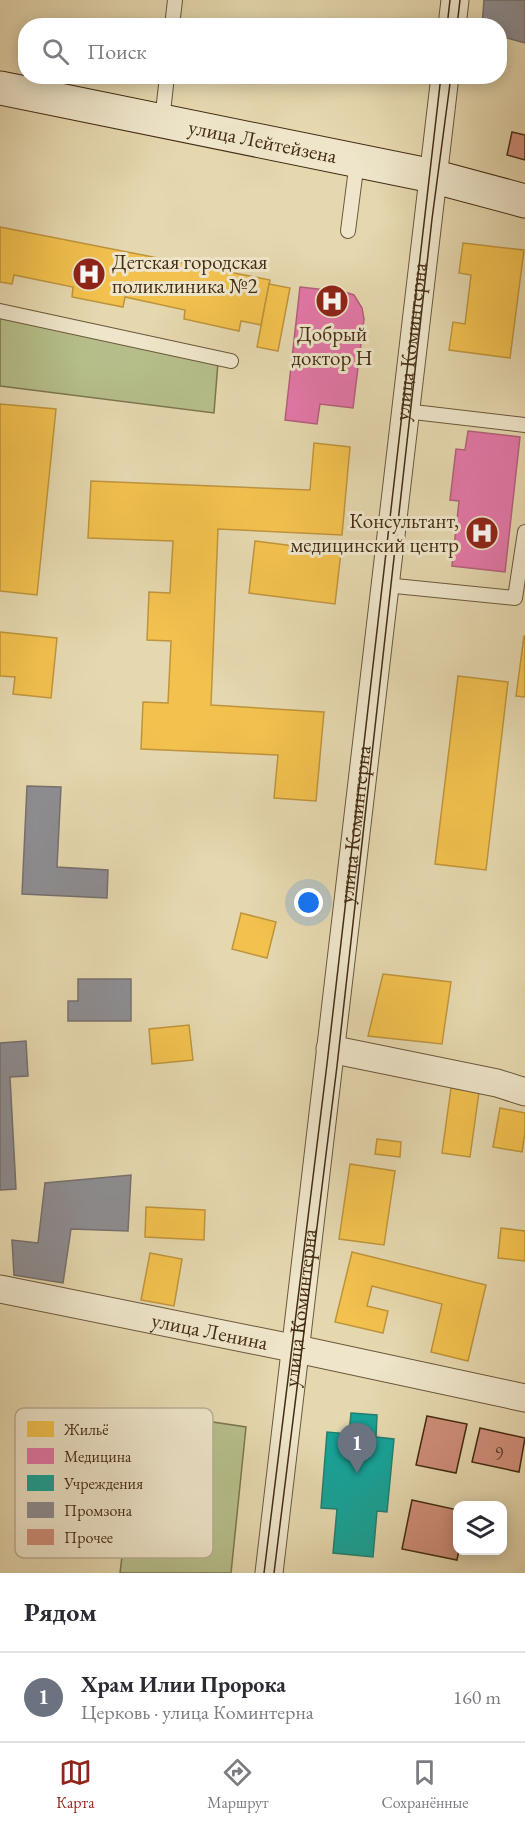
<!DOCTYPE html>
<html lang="ru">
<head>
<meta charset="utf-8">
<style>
  :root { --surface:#fff; --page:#f7f7f7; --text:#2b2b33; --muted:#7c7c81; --line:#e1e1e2; --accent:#8f2418 }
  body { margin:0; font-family:"EB Garamond",serif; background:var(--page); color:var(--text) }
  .controls { position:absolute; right:18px; bottom:18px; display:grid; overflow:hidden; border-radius:12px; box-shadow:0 3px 15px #0003 }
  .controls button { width:54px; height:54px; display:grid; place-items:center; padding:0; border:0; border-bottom:2px solid var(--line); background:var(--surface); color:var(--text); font:30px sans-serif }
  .you { position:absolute; left:309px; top:903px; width:21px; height:21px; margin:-15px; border:4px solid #fff; border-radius:50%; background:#1a73e8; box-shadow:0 0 0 9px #1a73e833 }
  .badge { display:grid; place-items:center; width:39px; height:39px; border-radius:50%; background:var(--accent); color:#fff; font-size:20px; font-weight:700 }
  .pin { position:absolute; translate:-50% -50px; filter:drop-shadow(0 2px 3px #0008) }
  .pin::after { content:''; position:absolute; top:32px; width:21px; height:18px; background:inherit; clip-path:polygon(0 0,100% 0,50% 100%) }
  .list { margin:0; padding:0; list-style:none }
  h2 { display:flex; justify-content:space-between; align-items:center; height:78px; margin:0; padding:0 24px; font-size:26px }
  h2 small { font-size:20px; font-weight:400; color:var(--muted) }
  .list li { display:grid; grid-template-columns:39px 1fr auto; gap:18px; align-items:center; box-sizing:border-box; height:90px; padding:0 24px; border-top:2px solid var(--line) }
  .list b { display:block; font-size:22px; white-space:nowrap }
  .list p { margin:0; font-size:20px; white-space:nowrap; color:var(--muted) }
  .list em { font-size:20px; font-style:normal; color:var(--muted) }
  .icon { flex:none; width:33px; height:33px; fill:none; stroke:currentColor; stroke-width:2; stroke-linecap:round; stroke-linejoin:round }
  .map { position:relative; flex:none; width:525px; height:1573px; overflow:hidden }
  .search { position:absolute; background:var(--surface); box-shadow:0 3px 15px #0003; left:18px; right:18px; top:18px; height:66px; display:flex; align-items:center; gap:15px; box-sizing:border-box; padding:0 21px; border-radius:24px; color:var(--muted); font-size:22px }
  .sheet { height:168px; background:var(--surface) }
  nav { display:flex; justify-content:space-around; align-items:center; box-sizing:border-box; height:84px; border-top:2px solid var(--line); background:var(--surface); font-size:16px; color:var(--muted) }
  nav a { display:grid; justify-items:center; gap:3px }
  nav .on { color:var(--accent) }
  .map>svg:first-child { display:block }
  .green { fill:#b5be8a; stroke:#7c754e; stroke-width:1.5 }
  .homes { fill:#f2c14e; stroke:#be943c; stroke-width:1.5 }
  .health { fill:#e377a8; stroke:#b3607b; stroke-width:1.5 }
  .public { fill:#17a398; stroke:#247f70; stroke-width:1.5 }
  .industry { fill:#8d8d92; stroke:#77706c; stroke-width:1.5 }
  .building { fill:#cf8f7a; stroke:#442c13; stroke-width:1.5 }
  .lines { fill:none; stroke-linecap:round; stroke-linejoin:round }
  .lane-casing { stroke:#6c573a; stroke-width:16 }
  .street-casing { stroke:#6c573a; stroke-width:29 }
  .secondary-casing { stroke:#442c13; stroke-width:35 }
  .lane { stroke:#eee5ca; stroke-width:14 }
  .street { stroke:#eee5ca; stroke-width:27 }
  .secondary { stroke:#eee5ca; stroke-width:33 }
  .tram { stroke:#442c13; stroke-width:1.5 }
  .labels { text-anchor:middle; stroke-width:6; stroke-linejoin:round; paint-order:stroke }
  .number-label { font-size:18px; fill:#67452d }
  .street-label { font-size:21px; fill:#442c13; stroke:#eee5ca }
  .poi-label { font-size:21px; fill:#442c13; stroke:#eee5ca; text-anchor:start }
  .key { fill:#eee5ca; stroke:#bbae93; stroke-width:1.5 }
  .key-label { font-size:16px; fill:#442c13 }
</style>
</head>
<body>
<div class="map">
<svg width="525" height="1573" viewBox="0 0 525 1573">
  <rect width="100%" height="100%" fill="#e5d7ae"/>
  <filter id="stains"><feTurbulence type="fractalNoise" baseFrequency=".00333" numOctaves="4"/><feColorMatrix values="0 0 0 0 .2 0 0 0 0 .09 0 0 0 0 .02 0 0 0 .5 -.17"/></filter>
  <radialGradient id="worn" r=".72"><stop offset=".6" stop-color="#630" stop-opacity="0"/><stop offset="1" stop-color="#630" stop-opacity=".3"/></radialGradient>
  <g class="green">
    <path d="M0,318L218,362L214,413L0,386Z"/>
    <path d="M139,1411L246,1427L231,1573H120Z"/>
  </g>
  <g class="homes">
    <path d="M0,227L270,280L261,325L241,321L239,331L184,319L185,310L125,297L123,307L72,297L73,287L14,275L12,284L0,282Z"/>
    <path d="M463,243L524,250L510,358L449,350L453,322L465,324L471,275L459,273Z"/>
    <path d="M269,284L290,288L278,351L257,347Z"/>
    <path d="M0,404L56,409L37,595L0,591Z"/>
    <path d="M314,443L350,447L342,535L218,529L211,705L324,712L316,801L274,798L278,755L141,749L143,702L168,703L171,641L147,640L149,592L170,593L173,541L88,538L91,481L310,490Z"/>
    <path d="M255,541L341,552L335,604L249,593Z"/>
    <path d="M0,632L57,638L51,698L13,694L15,677L0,676Z"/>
    <path d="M524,636H525V697L516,696Z"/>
    <path d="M458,676L508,682L486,870L435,864Z"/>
    <path d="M241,913L276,922L267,958L232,949Z"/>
    <path d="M383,974L451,982L442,1044L368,1036Z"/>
    <path d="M189,1025L193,1060L152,1064L149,1029Z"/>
    <path d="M451,1088L479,1092L470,1157L442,1153Z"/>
    <path d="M500,1108L525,1113V1133L522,1152L493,1147Z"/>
    <path d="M377,1139L401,1142L400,1157L375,1154Z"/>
    <path d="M350,1164L395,1171L384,1245L339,1239Z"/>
    <path d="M146,1207L205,1210L204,1240L145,1237Z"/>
    <path d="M501,1228L525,1231V1261L498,1258Z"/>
    <path d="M352,1252L486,1285L468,1361L431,1352L442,1304L372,1286L367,1306L388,1311L383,1333L335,1322Z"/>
    <path d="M150,1253L182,1259L174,1306L141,1300Z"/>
  </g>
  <g class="health">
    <path d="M300,287L345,292L354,295L362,308L364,319L353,408L320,404L317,424L285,420Z"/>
    <path d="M468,431L520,437L505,572L452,566L459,501L450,500L456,449L465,450Z"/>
  </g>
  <path class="public" d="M351,1413L377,1415L376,1437L394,1439L387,1512L377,1511L373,1557L333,1553L337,1509L321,1508L327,1432L349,1434Z"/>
  <g class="industry">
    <path d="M484,0H525V43L500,36V26H482Z"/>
    <path d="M27,786L61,787L57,867L108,870L107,898L22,894Z"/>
    <path d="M78,979H131V1021H68V1001H78Z"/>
    <path d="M26,1041L28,1076L10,1077L16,1189L0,1190V1043Z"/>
    <path d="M131,1175L128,1231L71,1229L63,1283L14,1275L12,1240L38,1243L45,1183Z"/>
  </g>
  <g class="building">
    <path d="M512,132L525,135V160L507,155Z"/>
    <path d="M427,1416L467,1424L456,1473L416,1465Z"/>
    <path d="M480,1428L525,1438L519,1472L472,1462Z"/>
    <path d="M412,1500L458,1510V1550H459L457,1560L402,1549Z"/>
  </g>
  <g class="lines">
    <g class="lane-casing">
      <g id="lane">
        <path d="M172,26L175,0"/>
        <path d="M162,121L167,76"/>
        <path d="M348,231L357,161"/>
        <path d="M0,311L231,361"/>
        <path d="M405,411L525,425"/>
        <path d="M385,585L515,598L525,532"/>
      </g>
    </g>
    <g class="street-casing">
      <g id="street">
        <path d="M452,26L455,0"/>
        <path d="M330,1049L497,1083L525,1092"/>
        <path id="s1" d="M0,1289L297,1349L525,1398"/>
        <path id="s2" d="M269,1573L445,76"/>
      </g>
    </g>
    <g class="secondary-casing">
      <g id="secondary">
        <path id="s3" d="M0,88L428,175L525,201"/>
      </g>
    </g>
    <use href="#lane" class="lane"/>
    <use href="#street" class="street"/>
    <use href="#secondary" class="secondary"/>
    <g class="tram">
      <path d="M447,26L450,0"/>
      <path d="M457,26L460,0"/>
      <path id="s4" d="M264,1573L327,1064L441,76"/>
      <path d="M274,1573L337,1066L432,219L451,76"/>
    </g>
  </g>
  <defs>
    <g id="hospital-disc" transform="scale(1.725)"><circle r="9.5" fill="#8f2418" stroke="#eee5ca"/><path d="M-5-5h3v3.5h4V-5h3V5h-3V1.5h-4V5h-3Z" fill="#fff"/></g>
  </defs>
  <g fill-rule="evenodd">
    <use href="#hospital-disc" x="89" y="274"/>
    <use href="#hospital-disc" x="332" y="301"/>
    <use href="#hospital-disc" x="482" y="533"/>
  </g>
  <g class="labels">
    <g class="number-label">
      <text x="499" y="1460">9</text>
    </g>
    <g class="street-label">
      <text dy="7" stroke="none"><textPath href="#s3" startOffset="268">улица Лейтейзена</textPath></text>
      <text dy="7" stroke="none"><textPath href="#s4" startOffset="1240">улица Коминтерна</textPath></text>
      <text dy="7" stroke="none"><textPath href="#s4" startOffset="754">улица Коминтерна</textPath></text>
      <text dy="7" stroke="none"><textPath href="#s2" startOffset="267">улица Коминтерна</textPath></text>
      <text dy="7" stroke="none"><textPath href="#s1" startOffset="214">улица Ленина</textPath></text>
    </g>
    <g class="poi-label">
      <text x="112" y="269">Детская городская<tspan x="112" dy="24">поликлиника №2</tspan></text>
      <text x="332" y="341" text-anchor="middle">Добрый<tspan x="332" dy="24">доктор Н</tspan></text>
      <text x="459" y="528" text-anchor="end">Консультант,<tspan x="459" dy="24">медицинский центр</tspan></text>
    </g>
  </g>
  <rect x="15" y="1408" width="198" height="150" rx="9" class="key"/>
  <rect x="27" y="1421" width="27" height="16" fill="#f2c14e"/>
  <rect x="27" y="1448" width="27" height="16" fill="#e377a8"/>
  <rect x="27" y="1475" width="27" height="16" fill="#17a398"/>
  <rect x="27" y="1502" width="27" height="16" fill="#8d8d92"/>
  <rect x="27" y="1529" width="27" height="16" fill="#cf8f7a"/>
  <g class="key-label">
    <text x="64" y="1435">Жильё</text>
    <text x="64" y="1462">Медицина</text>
    <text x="64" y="1489">Учреждения</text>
    <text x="64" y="1516">Промзона</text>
    <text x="64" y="1543">Прочее</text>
  </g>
  <rect width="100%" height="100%" filter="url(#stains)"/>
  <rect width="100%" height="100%" fill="url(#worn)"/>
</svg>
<div class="controls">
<button><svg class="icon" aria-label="layers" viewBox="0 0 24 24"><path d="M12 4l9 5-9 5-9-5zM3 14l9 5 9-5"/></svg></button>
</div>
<div class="you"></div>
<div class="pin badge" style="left:357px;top:1473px;background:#6b7280">1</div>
<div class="search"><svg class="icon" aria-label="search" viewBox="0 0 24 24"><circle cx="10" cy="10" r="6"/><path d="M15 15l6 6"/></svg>Поиск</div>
</div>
<section class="sheet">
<h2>Рядом<small></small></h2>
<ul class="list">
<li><span class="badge" style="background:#6b7280">1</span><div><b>Храм Илии Пророка</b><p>Церковь · улица Коминтерна</p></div><em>160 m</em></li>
</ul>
</section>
<nav>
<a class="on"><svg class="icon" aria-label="map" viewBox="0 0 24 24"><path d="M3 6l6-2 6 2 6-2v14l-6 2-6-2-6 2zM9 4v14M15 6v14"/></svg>Карта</a>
<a><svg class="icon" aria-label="directions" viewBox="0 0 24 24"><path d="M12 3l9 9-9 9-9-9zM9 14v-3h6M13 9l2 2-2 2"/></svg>Маршрут</a>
<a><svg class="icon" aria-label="saved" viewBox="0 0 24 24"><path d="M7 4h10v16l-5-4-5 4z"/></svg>Сохранённые</a>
</nav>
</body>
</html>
